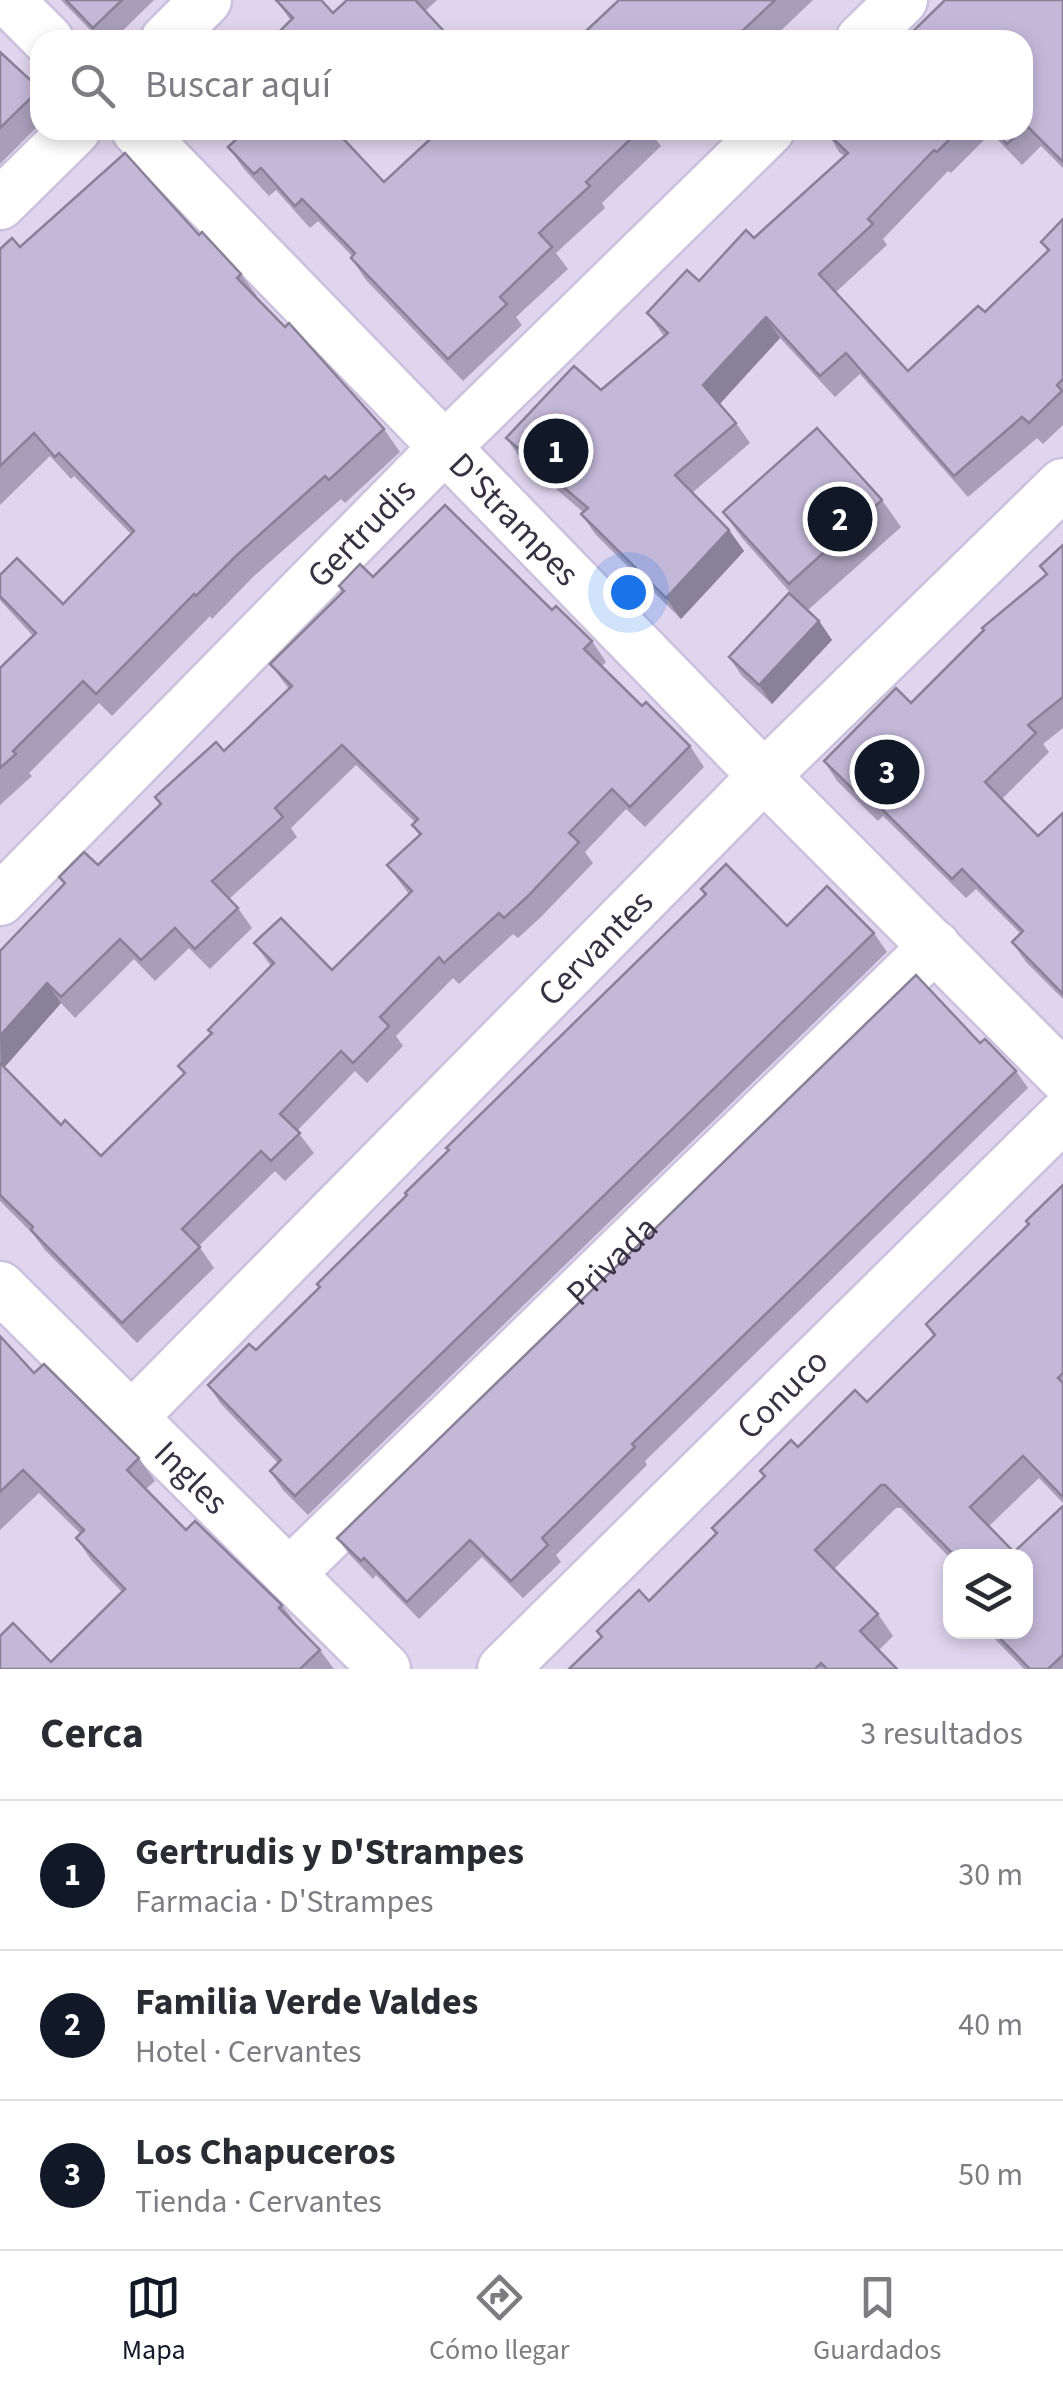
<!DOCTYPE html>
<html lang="es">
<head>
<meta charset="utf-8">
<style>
  :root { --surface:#fff; --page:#f7f7f7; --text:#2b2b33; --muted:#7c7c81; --line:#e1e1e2; --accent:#111827 }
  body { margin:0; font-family:"Source Sans 3",sans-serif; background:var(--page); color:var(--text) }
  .controls { position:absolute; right:30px; bottom:30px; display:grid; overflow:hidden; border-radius:20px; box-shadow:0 5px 15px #0003 }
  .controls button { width:90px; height:90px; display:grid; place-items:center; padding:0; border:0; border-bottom:2px solid var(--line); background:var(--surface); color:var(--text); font:50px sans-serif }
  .you { position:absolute; left:628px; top:592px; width:35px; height:35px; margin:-25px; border:8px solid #fff; border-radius:50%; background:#1a73e8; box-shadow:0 0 0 15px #1a73e833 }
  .badge { display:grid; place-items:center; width:65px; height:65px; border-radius:50%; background:var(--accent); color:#fff; font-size:32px; font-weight:700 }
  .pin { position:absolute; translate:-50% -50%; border:5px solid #fff; box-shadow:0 2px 10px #0006 }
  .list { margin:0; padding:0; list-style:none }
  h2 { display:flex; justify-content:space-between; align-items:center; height:130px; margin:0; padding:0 40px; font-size:42px }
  h2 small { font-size:32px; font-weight:400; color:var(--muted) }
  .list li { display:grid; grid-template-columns:65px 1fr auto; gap:30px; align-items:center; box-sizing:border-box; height:150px; padding:0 40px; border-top:2px solid var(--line) }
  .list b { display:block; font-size:38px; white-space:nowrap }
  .list p { margin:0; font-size:32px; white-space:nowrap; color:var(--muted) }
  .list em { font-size:32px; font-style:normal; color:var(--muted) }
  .icon { flex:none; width:55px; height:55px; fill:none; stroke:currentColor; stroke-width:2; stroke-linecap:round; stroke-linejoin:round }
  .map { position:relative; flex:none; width:1063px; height:1669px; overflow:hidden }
  .search { position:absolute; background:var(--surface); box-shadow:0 5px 15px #0003; left:30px; right:30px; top:30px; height:110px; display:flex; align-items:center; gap:25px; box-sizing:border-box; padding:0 35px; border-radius:30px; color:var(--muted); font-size:38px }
  .sheet { height:580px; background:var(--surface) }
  nav { display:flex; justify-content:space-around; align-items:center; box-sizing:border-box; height:140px; border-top:2px solid var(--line); background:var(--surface); font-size:28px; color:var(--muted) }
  nav a { display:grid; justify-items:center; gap:5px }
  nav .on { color:var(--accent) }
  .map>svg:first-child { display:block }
  .residential { fill:#dfd5ee; fill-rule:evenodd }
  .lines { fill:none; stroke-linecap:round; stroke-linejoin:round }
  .minor-casing { stroke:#cbc0dd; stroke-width:55 }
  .minor { stroke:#fff; stroke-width:50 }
  .wall { fill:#a89eba; fill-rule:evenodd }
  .shaded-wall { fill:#888197 }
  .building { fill:#c3b8d8; stroke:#888197; stroke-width:2.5 }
  .labels { text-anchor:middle; stroke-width:9; stroke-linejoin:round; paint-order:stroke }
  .street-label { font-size:35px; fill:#383144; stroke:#fff }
</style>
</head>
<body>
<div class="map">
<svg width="1063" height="1669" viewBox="0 0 1063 1669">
  <rect width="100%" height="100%" fill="#e8e1f3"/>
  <path class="residential" d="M0,0H1063V1669H0ZM40,40H1023V130H40ZM950,1556H1026V1632H950Z"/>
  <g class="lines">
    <g class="minor-casing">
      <g id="minor">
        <path d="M8,0L48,40"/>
        <path d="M166,40L206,0"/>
        <path d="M861,40L902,0"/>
        <path id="s1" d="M137,130L764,776L1063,1076"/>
        <path d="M0,204L75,130"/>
        <path id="s2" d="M0,900L444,448L769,130"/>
        <path id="s3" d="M0,1287L385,1669"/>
        <path id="s4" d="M133,1416L764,776L1063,484"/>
        <path id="s5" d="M289,1574L935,946"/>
        <path id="s6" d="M503,1669L1063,1116"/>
      </g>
    </g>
    <use href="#minor" class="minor"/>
  </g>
  <g class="wall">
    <path d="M61,0H154L113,40H100Z"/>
    <path d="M276,0L333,13L347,0H437L425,11L291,21Z"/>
    <path d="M619,0H813L771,40H584Z"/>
    <path d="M1063,0V168L1041,146L1022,165L991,133L951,173L948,171L883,239L887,245L836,292L908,371L985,312L1048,251L1041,242L1063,219V425L1043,444L1037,438L968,497L860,374L835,397L780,338L719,404L736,423L750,443L692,493L729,530L744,551L681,619L596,535L581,514L583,512L521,459L506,438L601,390L664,336L647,313L699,281L754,238L844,156L839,152L826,130H1023Z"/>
    <path d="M0,52L40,90V124L0,164Z"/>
    <path d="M232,130H351L342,138L384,182L440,130H657L652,135L661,146L602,203L605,208L556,253L568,269L516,317L522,325L463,381L366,280L351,258L352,256L318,221L310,228L276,190L269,196L244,169L228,147L239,137Z"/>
    <path d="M199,235L241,274L257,296L256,297L384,429L400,452L345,503L341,499L253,577L212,619L210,616L112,716L99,703L29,773L32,776L0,805V668L33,636L0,600V575L63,604L131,534L74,476L71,479L50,456L0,505V249Z"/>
    <path d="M882,500L901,527L808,610L819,621L832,640L772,704L742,676L729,657L804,608L742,538L723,512Z"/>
    <path d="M1063,545V728L1043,744L1049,752L1002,799L1038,836L1063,813V999L1026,962L1012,942L1021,934L976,889L966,898L883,816L878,821L837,781L824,761L911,703L984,630L1046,575L1040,566Z"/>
    <path d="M373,577L552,610L592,641L606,662L602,666L642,706L690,746L704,767L645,827L626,809L585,852L593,863L541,917L518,938L513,934L459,984L453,978L396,1036L403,1046L367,1083L355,1071L297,1131L314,1153L285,1181L275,1171L199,1246L214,1268L137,1343L45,1250L33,1234L0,1201V951L64,884L59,877L98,865L161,805L155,797L224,751L289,689L270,664L343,592L339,586ZM356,765L415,822L412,825L419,835L387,865L409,894L332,970L254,943L271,966L208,1030L211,1034L178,1066L184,1074L101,1156L61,1125L4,1068L61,1003L75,1018L134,959L155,981L189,948L210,969L252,928L238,908L229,899L297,837L291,828Z"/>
    <path d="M701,889L787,926L874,933L887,952L308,1515L283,1490L270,1471L278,1463L221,1404L208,1385L256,1350L320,1287L705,895Z"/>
    <path d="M980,1043L1016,1071L1028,1088L645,1461L647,1465L556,1555L561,1562L523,1598L482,1557L419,1619L376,1575L373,1579L350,1555L337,1538Z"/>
    <path d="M1063,1185V1503L1039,1478L989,1526L1014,1552L1063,1506V1669H1024L988,1632H1026V1556H950V1558L901,1508H896L834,1569L878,1614L893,1636L879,1650L897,1669H569L601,1638L597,1631L649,1601L716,1534L712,1528L764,1477L760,1471L867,1402L934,1336L926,1324L1029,1225Z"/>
    <path d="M0,1336L34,1373L139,1458L155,1481L146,1489L186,1530L282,1605L296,1624L320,1650L334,1669H0L51,1662L122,1592L92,1561L76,1538L81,1534L39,1493L0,1530Z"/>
  </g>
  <g class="shaded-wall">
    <path d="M766,317L780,338L718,406L703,385Z"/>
    <path d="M729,530L744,551L681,619L666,598Z"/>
    <path d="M819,621L832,640L772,704L759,685Z"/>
    <path d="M47,983L61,1003L1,1071L0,1036Z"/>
  </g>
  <g class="building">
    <path d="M66,0H122L93,28Z"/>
    <path d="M276,0H321L333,13L347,0H415L452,40H271L293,18Z"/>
    <path d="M619,0H775L733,40H584L590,34L586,31Z"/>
    <path d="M945,0H1063V162L1027,126L1023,129V40H908L906,38Z"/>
    <path d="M0,52L40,89L0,128Z"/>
    <path d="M238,130H335L384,182L440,130H640L586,182L590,186L539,233L552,247L500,297L507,304L448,359L351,258L355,253L302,199L295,206L261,168L254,174L228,147L242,134Z"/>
    <path d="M826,130H959L937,152L934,150L868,219L873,224L819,274L908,371L978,306L985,312L1049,250L1041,242L1063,219V379L1057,385L1062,391L1029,423L1022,417L954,476L846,353L820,376L766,317L703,385L736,423L675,475L729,530L666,598L581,514L588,508L506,438L574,366L601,390L668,333L647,313L687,270L699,281L746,230L754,238L848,153L825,131Z"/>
    <path d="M994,130H1022L1007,144Z"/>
    <path d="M125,153L199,235L202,232L241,274L237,278L285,327L289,323L384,429L329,480L325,476L237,555L196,596L194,594L96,694L83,681L13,751L16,754L0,768V668L36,633L0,596V575L17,558L63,604L134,531L59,453L55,457L34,433L0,466V249L12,238L20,247Z"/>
    <path d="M817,428L882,500L789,584L723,512Z"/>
    <path d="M445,505L552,610L556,606L592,641L584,649L642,706L646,702L690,746L630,807L612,789L569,833L579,842L527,897L504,918L499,913L444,963L439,957L380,1017L389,1026L353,1063L341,1051L280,1114L300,1133L271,1161L261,1151L182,1229L200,1247L122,1323L31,1230L33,1227L0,1195V1063L61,1125L65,1120L101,1156L185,1073L178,1066L212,1033L208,1030L274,963L254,943L281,918L332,970L412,891L387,865L421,834L412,825L418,819L342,745L275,808L283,817L212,881L238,908L195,949L175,928L141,960L120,939L61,997L47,983L0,1036V951L65,883L59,877L84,852L98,865L161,804L155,797L216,742L224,751L292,686L270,664L344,591L339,586L360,564L373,577Z"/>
    <path d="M1063,545V697L1028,725L1036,733L985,782L1038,836L1063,813V994L1012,942L1023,931L962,869L952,879L869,796L865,801L824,761L896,688L911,703L984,630L982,628L1047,574L1040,566Z"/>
    <path d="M789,593L819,621L759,685L729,657Z"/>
    <path d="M726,864L787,926L827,886L874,933L295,1496L270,1471L281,1460L208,1385L249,1344L256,1350L320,1287L317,1284L407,1195L405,1193L449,1150L446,1148L706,894L701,889Z"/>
    <path d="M916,975L980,1043L985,1039L1016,1071L632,1444L635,1447L542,1538L548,1545L511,1581L470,1540L407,1602L364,1558L361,1561L337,1538Z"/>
    <path d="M1063,1185V1373L1058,1378L1063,1383V1497L1023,1456L970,1507L1014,1552L1063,1506V1655L1048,1669H1030L994,1632H1026V1556H955L885,1485H881L815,1550L878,1614L860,1631L897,1669H827L821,1663L815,1669H569L602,1637L597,1631L639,1590L649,1601L717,1533L712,1528L765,1476L760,1471L791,1440L798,1447L855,1390L867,1402L935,1335L926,1324L1029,1224L1026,1221Z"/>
    <path d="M0,1336L34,1373L44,1364L139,1458L127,1470L186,1530L195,1521L282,1605L279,1608L320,1650L300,1669H0V1636L13,1623L51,1662L125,1589L76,1538L84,1530L23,1470L0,1492Z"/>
  </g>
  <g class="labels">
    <g class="street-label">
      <text dy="12" stroke="none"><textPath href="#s1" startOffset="542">D'Strampes</textPath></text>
      <text dy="12" stroke="none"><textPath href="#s2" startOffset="515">Gertrudis</textPath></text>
      <text dy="12" stroke="none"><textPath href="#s4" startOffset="658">Cervantes</textPath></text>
      <text dy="12" stroke="none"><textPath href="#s5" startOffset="450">Privada</textPath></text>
      <text dy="12" stroke="none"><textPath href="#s6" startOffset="392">Conuco</textPath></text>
      <text dy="12" stroke="none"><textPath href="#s3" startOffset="270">Ingles</textPath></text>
    </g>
  </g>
</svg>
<div class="controls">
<button><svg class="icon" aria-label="layers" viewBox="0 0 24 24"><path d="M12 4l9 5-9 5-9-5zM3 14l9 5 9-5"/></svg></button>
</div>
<div class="you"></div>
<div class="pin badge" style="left:556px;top:451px">1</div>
<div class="pin badge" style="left:840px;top:519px">2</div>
<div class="pin badge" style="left:887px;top:772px">3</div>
<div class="search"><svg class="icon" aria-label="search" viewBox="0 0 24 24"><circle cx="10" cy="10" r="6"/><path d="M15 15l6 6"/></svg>Buscar aquí</div>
</div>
<section class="sheet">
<h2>Cerca<small>3 resultados</small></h2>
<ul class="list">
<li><span class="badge">1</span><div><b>Gertrudis y D'Strampes</b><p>Farmacia · D'Strampes</p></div><em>30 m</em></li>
<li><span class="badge">2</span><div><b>Familia Verde Valdes</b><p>Hotel · Cervantes</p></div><em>40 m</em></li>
<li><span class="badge">3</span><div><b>Los Chapuceros</b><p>Tienda · Cervantes</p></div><em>50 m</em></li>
</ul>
</section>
<nav>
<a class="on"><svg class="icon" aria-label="map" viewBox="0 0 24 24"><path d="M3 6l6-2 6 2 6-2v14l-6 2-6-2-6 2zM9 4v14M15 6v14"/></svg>Mapa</a>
<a><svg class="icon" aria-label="directions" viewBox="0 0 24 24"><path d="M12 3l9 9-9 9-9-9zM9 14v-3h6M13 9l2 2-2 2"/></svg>Cómo llegar</a>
<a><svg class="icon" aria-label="saved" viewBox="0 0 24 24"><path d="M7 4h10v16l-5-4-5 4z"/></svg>Guardados</a>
</nav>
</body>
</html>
